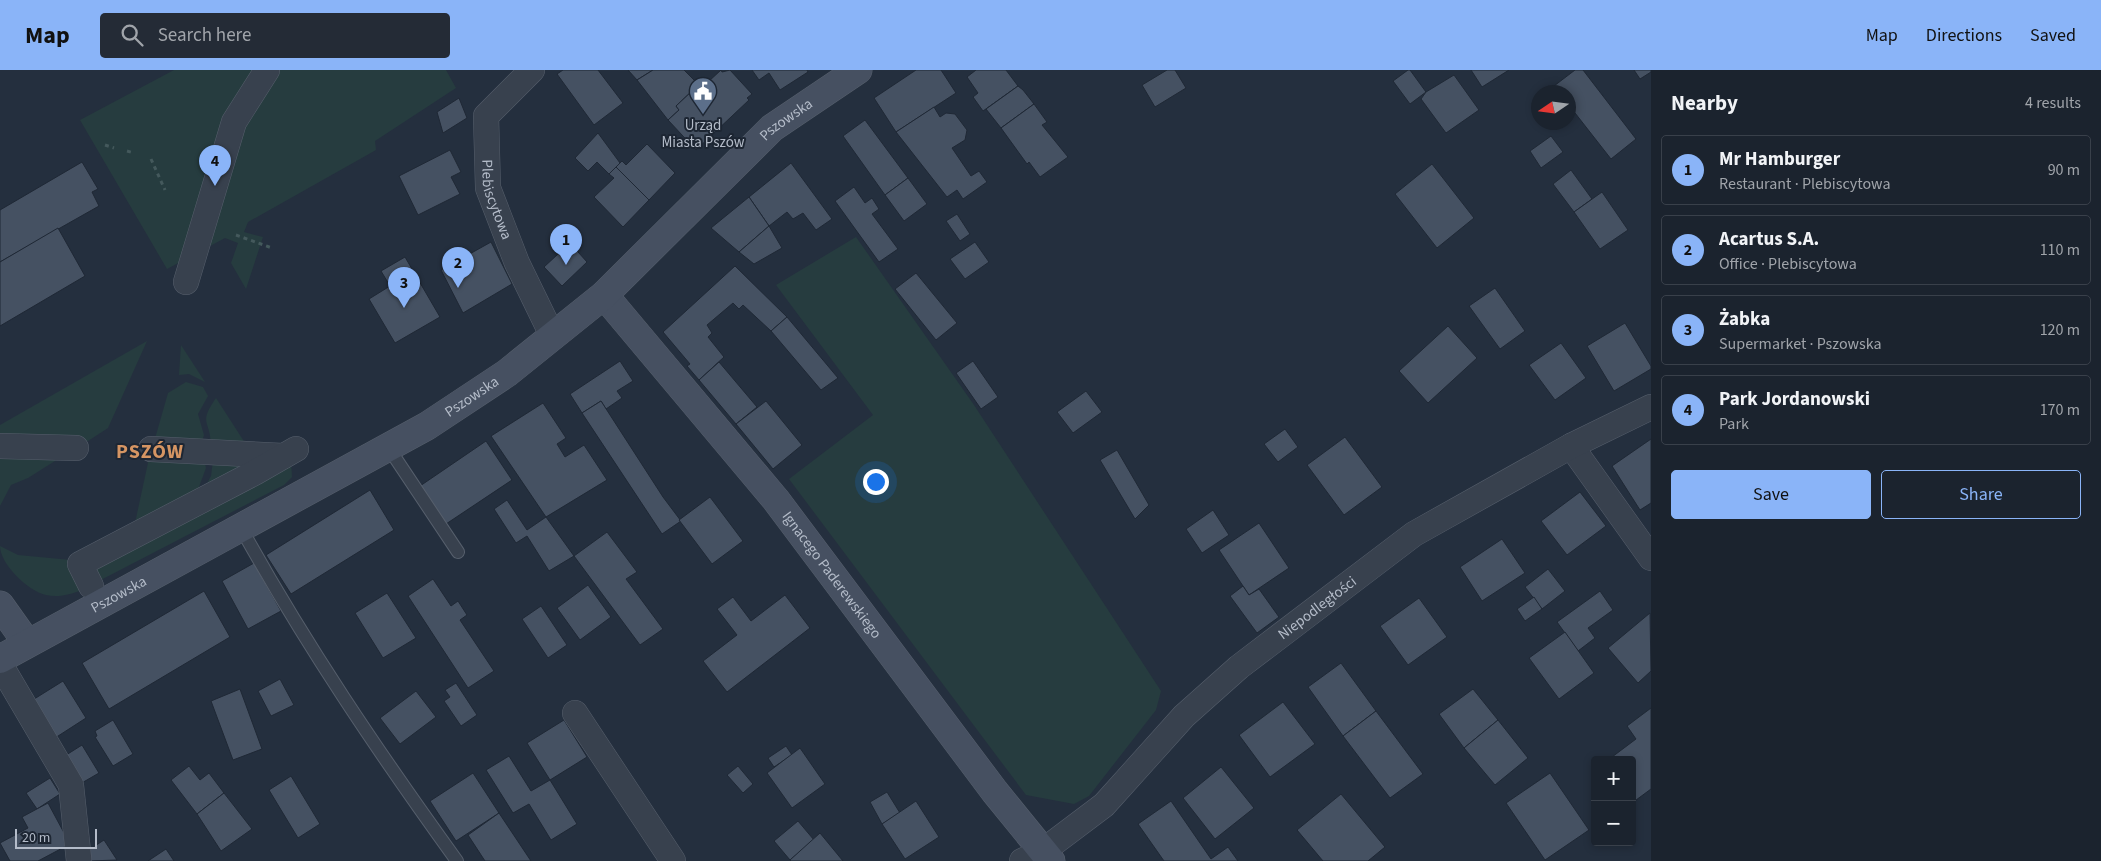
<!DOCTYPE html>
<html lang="en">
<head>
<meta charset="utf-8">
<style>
  :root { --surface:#1b232e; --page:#242b36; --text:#f1f3f6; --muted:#a0a4aa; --line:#39404a; --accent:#8ab4f8 }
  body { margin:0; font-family:"Source Sans 3",sans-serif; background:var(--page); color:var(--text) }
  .controls { position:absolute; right:15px; bottom:15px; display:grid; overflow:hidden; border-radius:5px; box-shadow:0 2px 8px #0003 }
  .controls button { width:45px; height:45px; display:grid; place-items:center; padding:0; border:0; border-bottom:1px solid var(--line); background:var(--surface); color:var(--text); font:25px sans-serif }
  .compass { position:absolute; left:1531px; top:15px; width:45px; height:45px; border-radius:50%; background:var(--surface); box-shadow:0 2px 8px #0003; rotate:257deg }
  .scale { position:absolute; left:15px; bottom:12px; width:82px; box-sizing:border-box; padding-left:5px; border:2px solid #b4bcc9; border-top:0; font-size:14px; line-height:18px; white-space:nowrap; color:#b4bcc9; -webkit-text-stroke:4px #1d2633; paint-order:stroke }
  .you { position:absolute; left:875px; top:411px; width:18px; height:18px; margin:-12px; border:4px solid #fff; border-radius:50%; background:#1a73e8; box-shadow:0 0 0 8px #1a73e833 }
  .badge { display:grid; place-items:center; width:32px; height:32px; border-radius:50%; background:var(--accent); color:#111; font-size:16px; font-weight:700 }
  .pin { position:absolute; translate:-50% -41px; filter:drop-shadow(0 1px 2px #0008) }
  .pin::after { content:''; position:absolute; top:26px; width:18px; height:15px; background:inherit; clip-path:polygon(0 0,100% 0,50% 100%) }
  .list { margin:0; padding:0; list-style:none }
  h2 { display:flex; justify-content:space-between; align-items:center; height:65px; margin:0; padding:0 20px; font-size:21px }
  h2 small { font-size:16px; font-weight:400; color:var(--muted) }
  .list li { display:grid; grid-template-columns:32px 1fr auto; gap:15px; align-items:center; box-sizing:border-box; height:70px; margin:0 10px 10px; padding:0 10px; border:1px solid var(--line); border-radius:5px }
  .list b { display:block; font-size:19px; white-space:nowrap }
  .list p { margin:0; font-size:16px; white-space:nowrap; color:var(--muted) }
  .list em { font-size:16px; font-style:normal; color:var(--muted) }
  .actions { display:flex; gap:10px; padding:15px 20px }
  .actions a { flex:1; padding:11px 0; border:1px solid var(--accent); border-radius:5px; text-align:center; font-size:18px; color:var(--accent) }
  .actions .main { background:var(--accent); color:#111 }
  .icon { flex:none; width:28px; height:28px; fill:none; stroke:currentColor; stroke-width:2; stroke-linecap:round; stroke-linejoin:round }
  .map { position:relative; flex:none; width:1651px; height:791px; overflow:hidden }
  header { display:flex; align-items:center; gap:30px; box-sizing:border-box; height:70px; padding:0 25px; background:var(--accent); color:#111 }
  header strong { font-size:24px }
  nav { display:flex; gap:28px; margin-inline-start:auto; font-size:18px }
  .search { width:350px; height:45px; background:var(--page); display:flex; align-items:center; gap:12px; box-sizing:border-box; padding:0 18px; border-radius:5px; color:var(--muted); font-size:19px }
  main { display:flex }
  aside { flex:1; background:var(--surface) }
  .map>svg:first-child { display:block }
  .green { fill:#263c3f }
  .building { fill:#455162; stroke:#1f2835 }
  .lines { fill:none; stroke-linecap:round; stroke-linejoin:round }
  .lane-casing { stroke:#565f6c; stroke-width:14 }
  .street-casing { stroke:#565f6c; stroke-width:26 }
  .secondary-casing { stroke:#565f6c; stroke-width:29 }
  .path { stroke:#44595c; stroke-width:3; stroke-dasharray:4 4; stroke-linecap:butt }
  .lane { stroke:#38414e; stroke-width:12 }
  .street { stroke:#38414e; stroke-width:25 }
  .secondary { stroke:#465061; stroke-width:28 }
  .labels { text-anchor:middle; stroke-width:4; stroke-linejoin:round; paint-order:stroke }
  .street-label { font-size:15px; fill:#b4bcc9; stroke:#1d2633 }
  .poi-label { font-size:15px; fill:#b4bcc9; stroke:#1d2633 }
  .district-label { font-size:20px; font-weight:bold; letter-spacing:1px; fill:#d59563; stroke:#1d2633 }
</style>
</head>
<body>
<header>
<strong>Map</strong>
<div class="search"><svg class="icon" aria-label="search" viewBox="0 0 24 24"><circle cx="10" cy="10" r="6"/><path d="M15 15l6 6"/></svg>Search here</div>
<nav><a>Map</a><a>Directions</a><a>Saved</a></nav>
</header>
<main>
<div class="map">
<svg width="1651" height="791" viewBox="0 0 1651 791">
  <rect width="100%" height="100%" fill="#242f3e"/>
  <g class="green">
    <path d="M174,0H446L456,18L375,71L376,80L248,152L244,162L263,167L246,219L231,193L238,173L225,168L167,199L80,50Z"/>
    <path d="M856,167L974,335L1161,621L1156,640L1089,726L1074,734L1026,725L789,409L873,345L776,215Z"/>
    <path d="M147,271L108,358L88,371L0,368V355Z"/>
    <path d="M181,275L205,312L189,304L179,305Z"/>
    <path d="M186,312L203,317L208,326L198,344L204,365L201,374L154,372L168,323Z"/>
    <path d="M216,328L247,376L211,375C210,349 198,354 216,328Z"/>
    <path d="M0,382L66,384L28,408L11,415L0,436Z"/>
    <path d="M149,388L204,389L206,398L196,425L135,453Z"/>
    <path d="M213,390L262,392L203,421L211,406Z"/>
    <path d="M291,392L292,407L284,415L95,513L94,494Z"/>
    <path d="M0,476L18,485L71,490L84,519C72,524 59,528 46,525C28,521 0,494 0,476Z"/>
  </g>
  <g class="building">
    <path d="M563,0H598L623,33L594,55L557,4Z"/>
    <path d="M628,0H653L637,10Z"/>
    <path d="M653,0H684L702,18L695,24L692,21L676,36L679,40L668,50L637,10Z"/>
    <path d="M721,0L722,2L730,0L752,24L747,28L749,30L696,80L668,50L679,40L676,36L692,21L695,24Z"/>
    <path d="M752,0H807L808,2L780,20L769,3L759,10Z"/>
    <path d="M916,0H941L956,23L896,62L874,28Z"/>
    <path d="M976,0H1006L1018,16L983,41L973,27L978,23L967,7Z"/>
    <path d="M1167,0H1175L1186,18L1155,37L1142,15Z"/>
    <path d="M1408,0H1410L1426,22L1410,34L1393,11Z"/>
    <path d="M1471,0H1509L1482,17Z"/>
    <path d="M1575,0H1583L1636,69L1611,89L1568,34V22H1560L1554,16Z"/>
    <path d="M1634,0H1651V2L1640,9Z"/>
    <path d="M1454,5L1479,40L1446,63L1421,29L1426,22Z"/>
    <path d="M1018,16L1023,20L1034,34L1001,58L986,39Z"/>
    <path d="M459,28L467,48L443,63L437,42Z"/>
    <path d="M1034,34L1047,52L1042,55L1068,87L1040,107L1029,92L1027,94L1001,58Z"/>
    <path d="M934,37L940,47L946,43L955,44L967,60L965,70L952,78L971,106L979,101L987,112L963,129L957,120L947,127L896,62Z"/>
    <path d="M865,50L908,108L885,125L843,66Z"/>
    <path d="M598,63L620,93L609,104L597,92L588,101L575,88Z"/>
    <path d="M1551,66L1563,82L1541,98L1530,81Z"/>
    <path d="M647,74L675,103L649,130L616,97L622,91L626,95Z"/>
    <path d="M450,80L461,102L451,107L460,124L418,145L399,106Z"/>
    <path d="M82,92L98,119L92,122L99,136L0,192V140Z"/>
    <path d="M791,93L832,149L816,160L803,143L793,149L787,142L769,156L749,127Z"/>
    <path d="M1432,94L1474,148L1437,178L1395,124Z"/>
    <path d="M616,97L649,130L623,157L594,127L614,108L609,104Z"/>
    <path d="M1571,100L1592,129L1574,142L1553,114Z"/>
    <path d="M908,108L927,134L904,151L885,125Z"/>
    <path d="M854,117L865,133L872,128L879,139L872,144L898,179L879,192L835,131Z"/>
    <path d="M1602,122L1628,160L1600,179L1574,142Z"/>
    <path d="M749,127L769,156L739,182L711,158Z"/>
    <path d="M957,144L970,164L960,171L946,151Z"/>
    <path d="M769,156L782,178L754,194L739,182Z"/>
    <path d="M58,158L85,206L0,256V192Z"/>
    <path d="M491,172L512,214L463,243L441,200Z"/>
    <path d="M975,172L989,192L965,209L950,189Z"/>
    <path d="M570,173L587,192L562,216L544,197Z"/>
    <path d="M405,187L440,247L395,273L369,229L390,216L381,201Z"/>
    <path d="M735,196L787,247L771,261L743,235L739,239L733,233L707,255L712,263L708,267L724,287L699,310L687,296L690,294L663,262Z"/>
    <path d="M916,203L957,253L936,270L895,219Z"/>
    <path d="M1495,218L1525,261L1500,279L1469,236Z"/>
    <path d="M787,247L838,308L821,320L771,261Z"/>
    <path d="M1625,253L1651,296V299L1614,321L1587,276Z"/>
    <path d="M1448,256L1477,288L1428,333L1399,301Z"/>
    <path d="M1561,273L1586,308L1555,330L1529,295Z"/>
    <path d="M620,291L633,311L617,321L622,328L606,339L601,331L582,343L570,324Z"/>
    <path d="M973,291L998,327L981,339L956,303Z"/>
    <path d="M719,292L757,337L736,354L699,310Z"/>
    <path d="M1086,321L1102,342L1073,363L1057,342Z"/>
    <path d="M601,331L663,427L681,451L662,464L582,343Z"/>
    <path d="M766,331L802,375L773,399L736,354Z"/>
    <path d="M543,333L566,368L557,374L565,387L584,375L607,410L546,447L491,366Z"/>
    <path d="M1285,359L1298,377L1278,392L1264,374Z"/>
    <path d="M1345,367L1382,417L1344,445L1307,395Z"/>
    <path d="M1651,369V433L1640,440L1612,396Z"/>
    <path d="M486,371L512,410L446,454L420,416Z"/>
    <path d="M1117,380L1149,435L1135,449L1100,390Z"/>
    <path d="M370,420L394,460L291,524L266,485Z"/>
    <path d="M1580,422L1606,456L1567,485L1541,451Z"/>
    <path d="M710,427L743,471L712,494L679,450Z"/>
    <path d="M507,430L527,460L546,447L574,486L549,501L527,466L516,473L494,439Z"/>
    <path d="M1213,440L1229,465L1202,483L1186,459Z"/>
    <path d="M1259,453L1289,498L1249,525L1219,480Z"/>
    <path d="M607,462L637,502L626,509L663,559L640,575L574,486Z"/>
    <path d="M1502,469L1525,503L1482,531L1460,497Z"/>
    <path d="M254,493L281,541L248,559L222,511Z"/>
    <path d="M1548,499L1565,521L1542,539L1525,517Z"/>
    <path d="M433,509L451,536L458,531L467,545L460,550L494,601L468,618L408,526Z"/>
    <path d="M588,515L611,547L580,570L557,538Z"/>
    <path d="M1243,516L1249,525L1259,519L1279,547L1257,563L1230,526Z"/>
    <path d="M204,521L230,567L109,639L82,593Z"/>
    <path d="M1600,521L1613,540L1588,558L1595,568L1578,581L1557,552Z"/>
    <path d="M387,523L416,568L383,588L355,543Z"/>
    <path d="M785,525L810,558L727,622L703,591L737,565L717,539L733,527L751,551Z"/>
    <path d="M1534,527L1542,539L1525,551L1517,539Z"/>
    <path d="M1419,528L1447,567L1408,595L1380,556Z"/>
    <path d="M541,536L567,575L548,588L522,549Z"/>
    <path d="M1650,543L1651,601L1638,613L1608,578Z"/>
    <path d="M1565,562L1594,603L1559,629L1529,588Z"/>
    <path d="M1341,593L1376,641L1343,666L1308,617Z"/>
    <path d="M280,609L294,635L271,646L258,621Z"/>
    <path d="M63,611L86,648L55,668L31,631Z"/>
    <path d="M456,613L477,645L461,656L444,631L450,627L445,620Z"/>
    <path d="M240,619L262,679L233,690L211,631Z"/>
    <path d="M1473,619L1498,650L1464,678L1439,644Z"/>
    <path d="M416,621L436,647L400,674L380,648Z"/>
    <path d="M1283,632L1315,674L1270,707L1239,665Z"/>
    <path d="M1651,638V719L1632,733V690H1608L1636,669L1627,656Z"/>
    <path d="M1376,641L1423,704L1390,728L1343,666Z"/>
    <path d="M113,650L133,684L113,696L95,667L97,666L95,661Z"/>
    <path d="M564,650L587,687L550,710L527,673Z"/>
    <path d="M1498,650L1528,688L1495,715L1464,678Z"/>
    <path d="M82,675L99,703L80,714L63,687Z"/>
    <path d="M786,676L792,685L774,697L768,688Z"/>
    <path d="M800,678L825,714L792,738L767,703Z"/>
    <path d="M509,686L531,721L550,710L577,754L551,770L529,734L513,743L486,700Z"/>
    <path d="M189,696L200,710L209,703L224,723L197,744L171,710Z"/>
    <path d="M738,696L753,714L743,723L727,705Z"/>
    <path d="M1221,697L1254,738L1215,769L1183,728Z"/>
    <path d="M473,703L499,743L456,771L430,731Z"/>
    <path d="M1550,703L1589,760L1545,790L1506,733Z"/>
    <path d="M291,706L320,754L298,768L269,720Z"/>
    <path d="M50,708L60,724L37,739L26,723Z"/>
    <path d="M887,722L900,743L882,754L870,732Z"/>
    <path d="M224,723L252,759L221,781L197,744Z"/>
    <path d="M1341,724L1385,777L1368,791H1323L1297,760Z"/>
    <path d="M916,731L939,767L905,789L882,754Z"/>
    <path d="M1171,731L1211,789L1228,777L1238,791H1164L1138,754Z"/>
    <path d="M48,733L70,774L38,791H10L0,773L28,758L22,747Z"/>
    <path d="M499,743L531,791H485L468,765Z"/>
    <path d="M798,751L814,770L790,790L774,771Z"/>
    <path d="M820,763L843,791H791L790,790Z"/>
    <path d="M104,770L117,790L89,791L84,783Z"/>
    <path d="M166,779L174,791H148Z"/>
  </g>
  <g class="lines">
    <g class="lane-casing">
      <g id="lane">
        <path d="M388,377L458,482"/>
        <path d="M241,458C305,574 379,683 457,791"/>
      </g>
    </g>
    <g class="street-casing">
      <g id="street">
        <path id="s1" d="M532,0L486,46L488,118L517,193L553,267"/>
        <path d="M186,212L234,52L267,0"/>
        <path d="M0,376L76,378"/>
        <path d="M1571,376L1651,488"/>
        <path d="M151,379L283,386"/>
        <path d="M91,516L80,494L256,402L296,379"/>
        <path d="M0,594L71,715L79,791"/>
        <path d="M575,643L673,791"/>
        <path id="s2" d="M1022,791L1043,781L1104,735L1184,646L1239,597L1414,464L1571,376L1651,337"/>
      </g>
    </g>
    <g class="secondary-casing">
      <g id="secondary">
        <path id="s3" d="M604,225L776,430L995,722L1051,791"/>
        <path d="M0,535L27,573"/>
        <path id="s4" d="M0,589L427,356L507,303L604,225L772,58L858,0"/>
      </g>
    </g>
    <g class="path">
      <path d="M105,75L114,78"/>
      <path d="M127,81L134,83"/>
      <path d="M151,89L165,120"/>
      <path d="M236,165L272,178"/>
    </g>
    <use href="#lane" class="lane"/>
    <use href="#street" class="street"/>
    <use href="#secondary" class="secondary"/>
  </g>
  <defs>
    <g id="civic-pin" transform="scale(1.4375)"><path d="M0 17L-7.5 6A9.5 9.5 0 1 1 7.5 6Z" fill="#5c6f8a" stroke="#1d2633"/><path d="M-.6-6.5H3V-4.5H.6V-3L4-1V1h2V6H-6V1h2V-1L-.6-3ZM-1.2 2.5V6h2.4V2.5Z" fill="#fff"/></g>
  </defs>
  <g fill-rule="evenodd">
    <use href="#civic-pin" x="703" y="21"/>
  </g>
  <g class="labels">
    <g class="street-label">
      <text dy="5" stroke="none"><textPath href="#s4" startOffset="960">Pszowska</textPath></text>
      <text dy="5" stroke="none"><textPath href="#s1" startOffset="150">Plebiscytowa</textPath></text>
      <text dy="5" stroke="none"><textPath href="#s4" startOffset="540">Pszowska</textPath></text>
      <text dy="5" stroke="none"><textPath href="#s3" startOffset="361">Ignacego Paderewskiego</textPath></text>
      <text dy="5" stroke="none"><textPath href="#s4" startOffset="135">Pszowska</textPath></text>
      <text dy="5" stroke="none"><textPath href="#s2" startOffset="391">Niepodległości</textPath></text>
    </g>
    <g class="poi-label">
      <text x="703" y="60">Urząd<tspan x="703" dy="17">Miasta Pszów</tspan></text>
    </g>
    <g class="district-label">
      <text x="150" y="388">PSZÓW</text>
    </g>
  </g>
</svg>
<div class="controls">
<button>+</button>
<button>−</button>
</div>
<svg class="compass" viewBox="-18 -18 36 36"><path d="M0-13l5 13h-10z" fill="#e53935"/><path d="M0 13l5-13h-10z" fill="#a0a4aa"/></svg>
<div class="scale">20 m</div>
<div class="you"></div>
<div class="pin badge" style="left:566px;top:195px">1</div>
<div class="pin badge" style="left:458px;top:218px">2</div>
<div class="pin badge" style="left:404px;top:238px">3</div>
<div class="pin badge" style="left:215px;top:116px">4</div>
</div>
<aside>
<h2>Nearby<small>4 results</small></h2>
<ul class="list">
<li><span class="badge">1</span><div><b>Mr Hamburger</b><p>Restaurant · Plebiscytowa</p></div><em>90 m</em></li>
<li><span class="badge">2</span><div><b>Acartus S.A.</b><p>Office · Plebiscytowa</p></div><em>110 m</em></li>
<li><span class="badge">3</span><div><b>Żabka</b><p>Supermarket · Pszowska</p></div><em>120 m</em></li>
<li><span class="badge">4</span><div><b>Park Jordanowski</b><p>Park</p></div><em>170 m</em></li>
</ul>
<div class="actions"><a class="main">Save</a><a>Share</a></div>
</aside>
</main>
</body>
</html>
